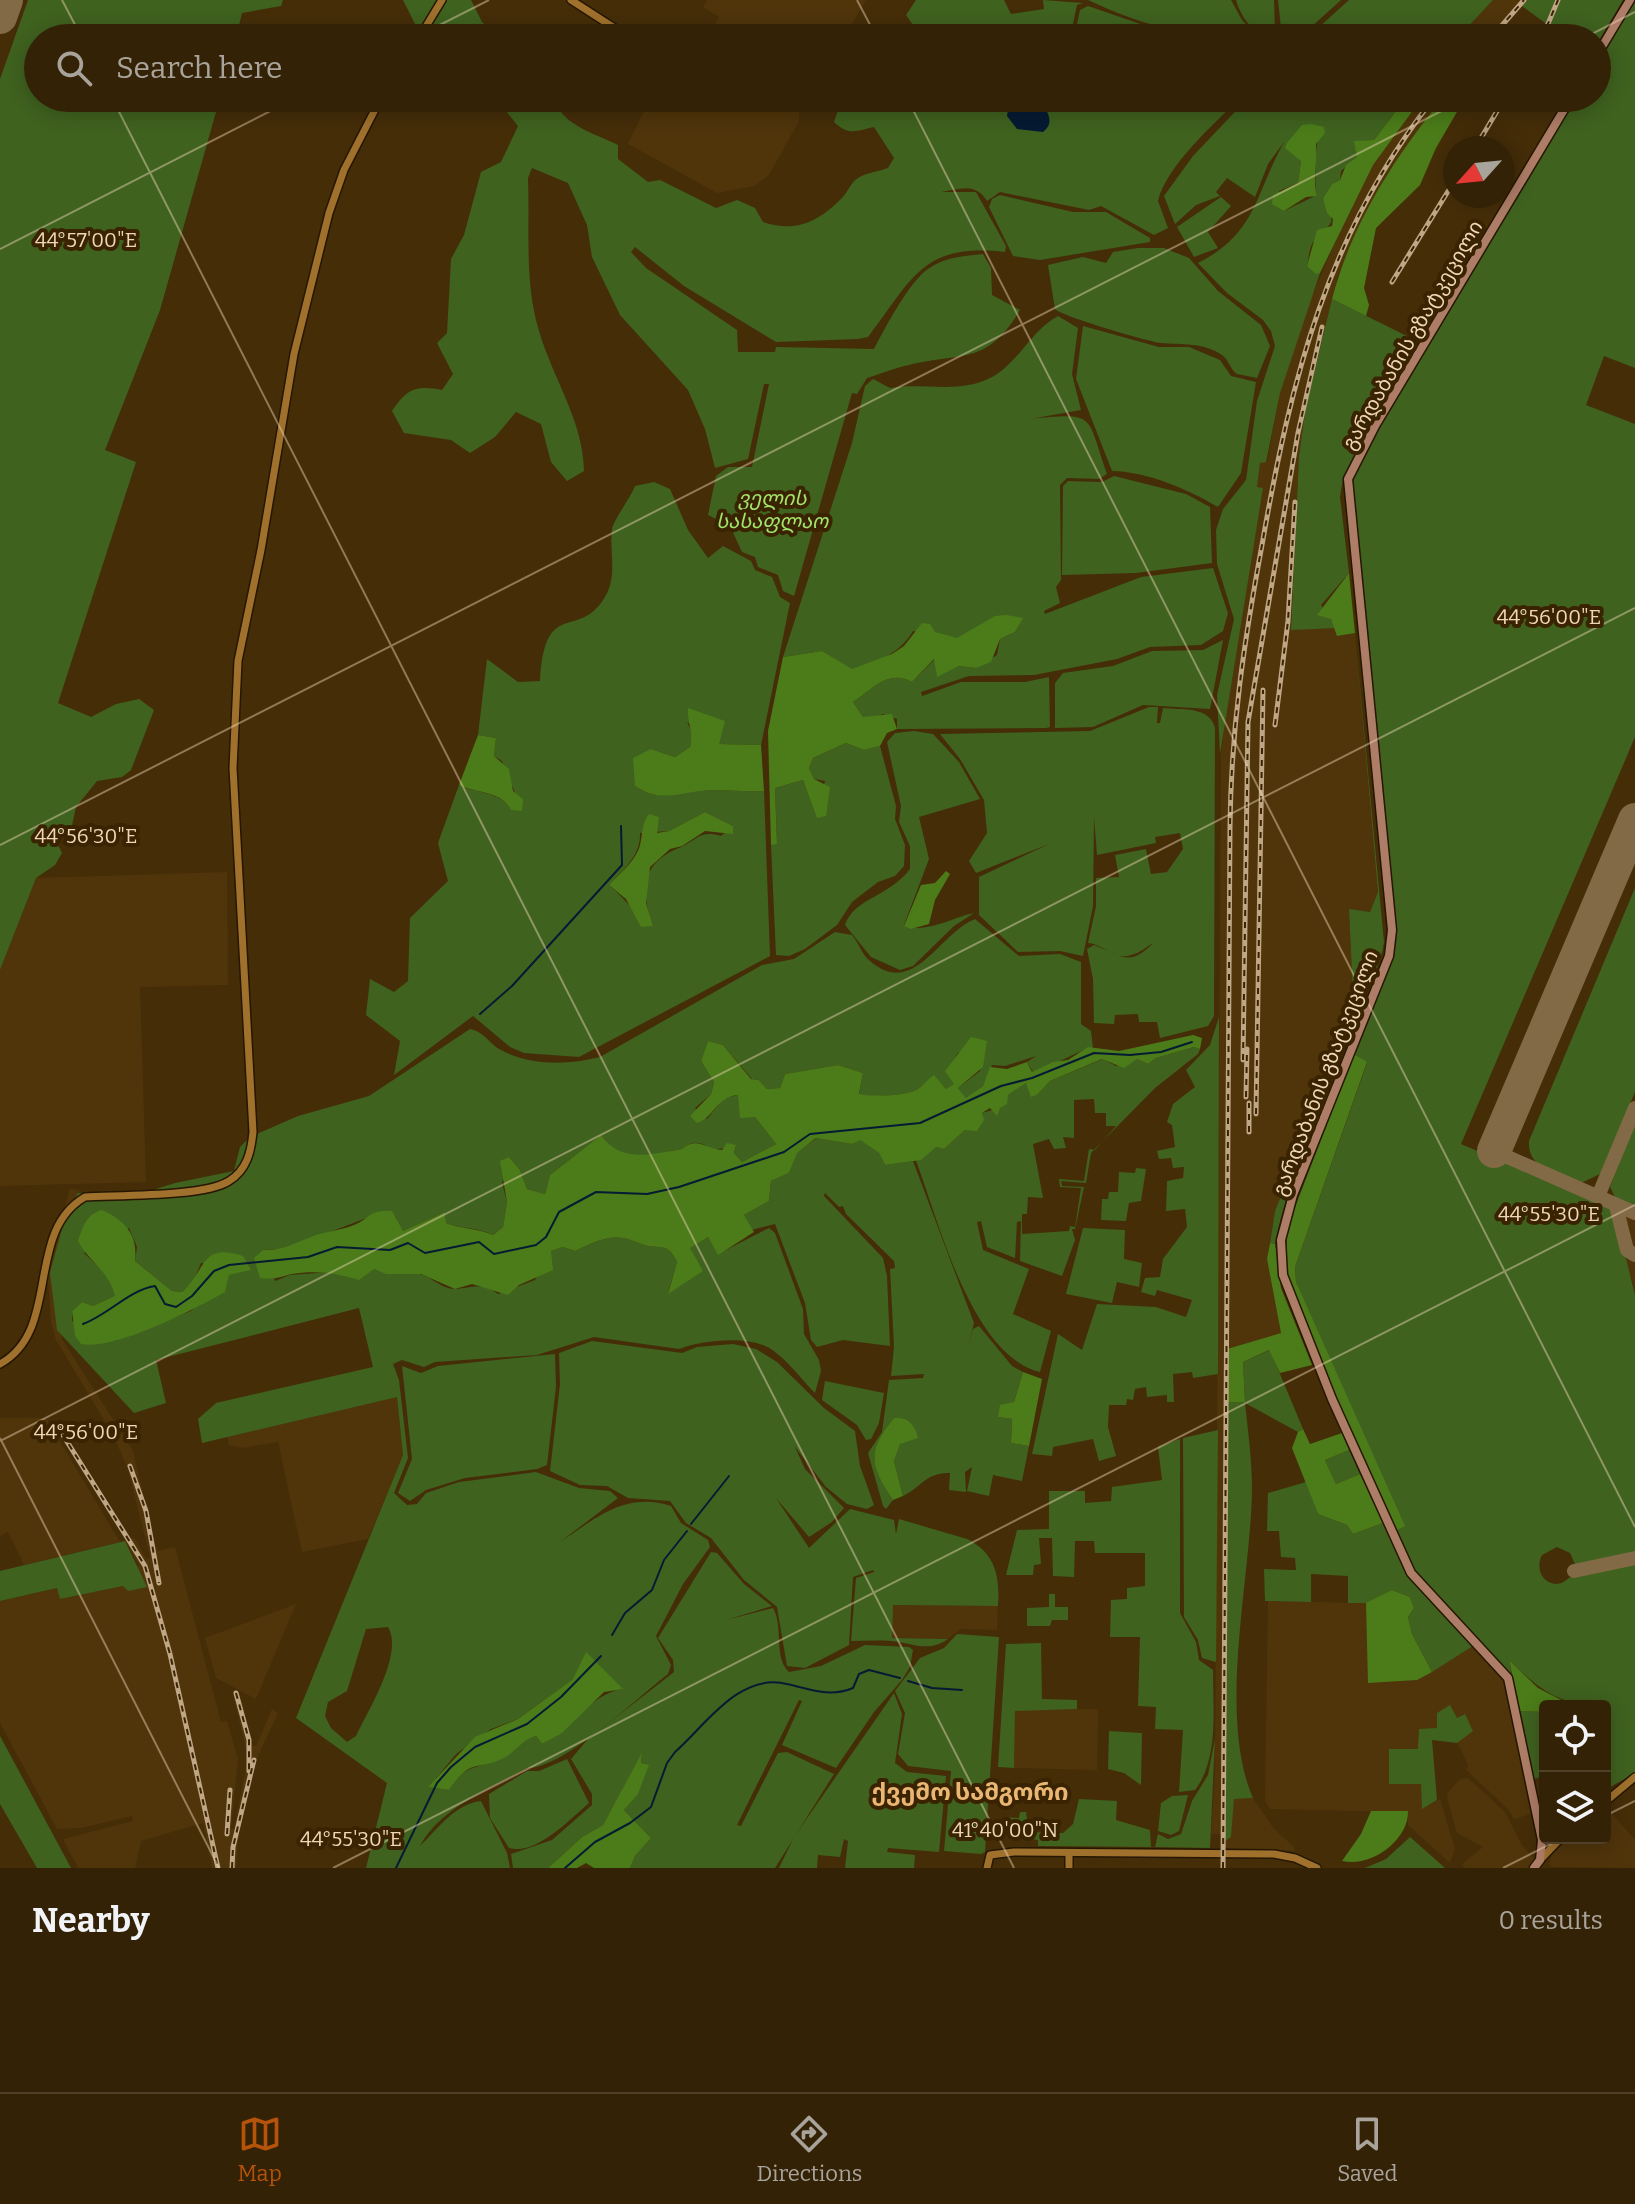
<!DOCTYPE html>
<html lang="en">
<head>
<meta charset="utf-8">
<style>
  :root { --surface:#342206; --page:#3c2a10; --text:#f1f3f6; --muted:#a9a49b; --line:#4e3f28; --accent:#b45309 }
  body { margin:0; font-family:Bitter,"Noto Sans Georgian",serif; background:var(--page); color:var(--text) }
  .controls { position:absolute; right:24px; bottom:24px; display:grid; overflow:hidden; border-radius:8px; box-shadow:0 4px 20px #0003 }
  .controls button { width:72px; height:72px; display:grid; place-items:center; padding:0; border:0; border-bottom:2px solid var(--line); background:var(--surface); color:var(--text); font:40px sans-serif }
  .compass { position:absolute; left:1443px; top:136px; width:72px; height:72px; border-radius:50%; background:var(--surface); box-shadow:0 4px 20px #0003; rotate:243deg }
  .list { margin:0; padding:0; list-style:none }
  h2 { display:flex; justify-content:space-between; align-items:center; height:104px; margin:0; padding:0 32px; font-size:34px }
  h2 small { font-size:26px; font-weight:400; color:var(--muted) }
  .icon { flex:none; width:44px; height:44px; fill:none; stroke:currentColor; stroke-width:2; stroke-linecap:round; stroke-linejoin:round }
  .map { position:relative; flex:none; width:1635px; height:1868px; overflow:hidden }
  .search { position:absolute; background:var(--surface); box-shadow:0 4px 20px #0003; left:24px; right:24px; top:24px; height:88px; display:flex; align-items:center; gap:20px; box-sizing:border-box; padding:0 28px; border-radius:44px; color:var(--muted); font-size:30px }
  .sheet { height:224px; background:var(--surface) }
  nav { display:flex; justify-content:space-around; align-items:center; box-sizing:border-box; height:112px; border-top:2px solid var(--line); background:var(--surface); font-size:22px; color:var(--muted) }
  nav a { display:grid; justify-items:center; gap:4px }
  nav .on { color:var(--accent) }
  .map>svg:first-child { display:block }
  .built { fill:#50350b }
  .green { fill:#3f621f; fill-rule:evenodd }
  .forest { fill:#4b7c19 }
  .water { fill:#051b33 }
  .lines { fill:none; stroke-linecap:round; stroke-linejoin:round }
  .stream { stroke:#051b33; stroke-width:2 }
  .taxiway { stroke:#826a46; stroke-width:14 }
  .runway { stroke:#826a46; stroke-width:34 }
  .tertiary-casing { stroke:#261703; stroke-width:10 }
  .secondary-casing { stroke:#261703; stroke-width:11 }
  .tertiary { stroke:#a0712d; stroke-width:7 }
  .secondary { stroke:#ae7d67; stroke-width:8 }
  .rail-casing { stroke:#bfa685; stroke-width:5 }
  .rail { stroke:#3a2300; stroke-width:2; stroke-dasharray:6; stroke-linecap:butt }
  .ticks { fill:none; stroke:#efd6b6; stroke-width:2; stroke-opacity:0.45 }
  .labels { text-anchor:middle; stroke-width:8; stroke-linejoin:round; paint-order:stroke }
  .street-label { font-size:20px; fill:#efd6b6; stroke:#3a2300 }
  .park-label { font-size:20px; font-style:italic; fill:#a2e46c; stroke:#3a2300 }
  .quarter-label { font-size:24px; font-weight:bold; fill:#e9b674; stroke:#3a2300 }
  .ticks-label { font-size:20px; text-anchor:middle; fill:#efd6b6; stroke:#3a2300; stroke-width:8; stroke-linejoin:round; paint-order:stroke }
</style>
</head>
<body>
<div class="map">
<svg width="1635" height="1868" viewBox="0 0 1635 1868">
  <rect width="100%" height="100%" fill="#452d08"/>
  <g class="built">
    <path d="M707,0H866L844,38H688L695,27L710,35L719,17L703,7Z"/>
    <path d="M1493,0H1527L1495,38H1451L1465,30Z"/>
    <path d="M650,98H808L799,105V121L769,175L754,186L717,193L628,144Z"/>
    <path d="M1422,98H1443L1386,175L1338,276L1315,366L1299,456L1291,629L1337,628L1338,636L1355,633L1378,892L1370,912L1349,910L1354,1017L1275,1211L1267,1259L1281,1333L1227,1349L1225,1835L1211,1834L1215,1771L1221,753L1231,668L1263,489L1257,487L1260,462H1267L1280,393L1304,315L1347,214L1373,165Z"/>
    <path d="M227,872L228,985L140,987L146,1182L0,1186V970L36,878Z"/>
    <path d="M70,1189L80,1190L66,1214L62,1339L133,1451L157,1551L175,1547L221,1722L227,1721L238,1759L231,1828L234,1829L248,1758L233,1694L239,1692L252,1746H256L272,1709L278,1713L255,1763L239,1831L236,1868H212L203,1823L141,1841L135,1868H78L63,1839L133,1821L132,1816L81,1828L57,1829L0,1723V1601L58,1588L60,1599L123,1586L139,1565L125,1541L134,1537L146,1559L150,1557L128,1469L112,1433L56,1340L51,1322L47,1265Z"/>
    <path d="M1617,1201L1635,1207V1295L1632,1279H1626L1614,1210Z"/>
    <path d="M397,1396L403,1455L368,1539L302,1552L278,1442L242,1448L229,1445L227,1437Z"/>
    <path d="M0,1418H46L120,1542L24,1565L8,1532L0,1536Z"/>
    <path d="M1268,1601L1366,1603L1367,1624L1417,1680L1473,1646L1498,1668L1509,1689L1531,1814L1514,1819L1507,1808L1466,1770L1468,1765L1456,1740L1473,1731L1464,1714L1437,1728L1418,1749H1389L1422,1784L1423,1808L1440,1799L1455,1849L1450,1863L1408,1825V1812L1270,1809L1265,1801Z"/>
    <path d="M296,1604L256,1699L216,1678L205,1638Z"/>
    <path d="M892,1605L998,1606L997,1630L961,1629L948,1639L892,1638Z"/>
    <path d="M1098,1709L1097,1770L1014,1768L1015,1710Z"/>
    <path d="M1468,1778L1505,1812L1521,1844L1535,1859L1531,1868H1465L1462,1864L1483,1847L1457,1833L1447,1798L1448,1792L1460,1779Z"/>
    <path d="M1253,1798L1274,1829L1294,1847V1851L1225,1848V1841L1231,1836L1234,1799Z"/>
    <path d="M1607,1808L1635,1840V1868L1552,1867L1549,1864L1553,1852L1571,1838H1605Z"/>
  </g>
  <g class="green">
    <path d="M28,0H283L281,6L242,13L236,38H38V98H220L160,310L105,450L136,462L58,703L91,717L116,704L139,699L154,710L131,770L122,777L97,781L76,807L71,830L61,837L58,845L62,853L55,865L36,878L0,970V79Z"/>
    <path d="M403,0H471L482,22L499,38H422Z"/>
    <path d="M916,0H1004L1011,14L1044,9L1043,0L1083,3L1077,5L1070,38H922L906,15Z"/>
    <path d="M1088,0H1231L1242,20L1258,38C1192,38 1148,28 1088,0Z"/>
    <path d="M1236,0H1274L1275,33C1255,40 1241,17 1236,0Z"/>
    <path d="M1278,0H1341L1299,38H1282Z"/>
    <path d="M1349,0H1493L1465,30L1451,38H1307Z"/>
    <path d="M1527,0H1623L1597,44V38H1547L1552,28L1522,6Z"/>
    <path d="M1635,0V368L1604,356L1586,405L1635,424V737L1461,1144L1614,1210L1635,1295V1553L1575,1564L1570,1553L1557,1547L1542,1555C1536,1566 1540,1582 1555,1584C1564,1584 1565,1580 1572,1576C1588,1567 1617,1568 1635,1564V1773L1605,1790V1706C1560,1706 1541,1691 1509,1660L1512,1677L1420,1580L1407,1557L1296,1282L1295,1267L1367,1063L1354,1054L1390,963L1393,946L1352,480L1388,411L1574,98H1597V60Z"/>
    <path d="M1088,6L1181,38H1074L1080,10Z"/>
    <path d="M485,98H553C563,126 594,133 618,145V159L648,182L660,180L716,208L737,200L755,208L763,222C796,233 818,222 842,198C848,192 851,182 858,178C865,173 880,171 888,168L894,158L874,127C855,131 849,136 834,122L842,98H1240C1215,123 1166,166 1158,201L1168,228L1154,235L1101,206L1089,210L1000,192L987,201C975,182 961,189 941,192H976L1006,246L1005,252C922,243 913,278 868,337L858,339L776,342L684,286L635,247L631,252L646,268L737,330L738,352H775L776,347L874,349C885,328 909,282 928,269C944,257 964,256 983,254L991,268L992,295L1020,310C987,366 962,352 909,365C894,368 880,374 867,378L857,394L852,393L794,596L783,591L778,575L758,567L755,557L742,552L730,526L708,515L716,476L728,467H752L769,384H764L748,459L715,468L705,429L688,390L620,315L592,257L587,225L568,183L532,168L528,178C530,230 524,281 539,331C553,379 583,420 584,471L567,481L551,462L541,424L516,412L495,437L470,453L451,440L404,433L392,411C407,389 415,385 442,390L453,374L437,343L447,333L451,259L464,235L481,172L501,162L518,126L502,106Z"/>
    <path d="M1248,98H1406L1374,140L1362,141L1357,157L1341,171L1340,180L1332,184L1323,198C1338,227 1332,220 1314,241C1309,247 1309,258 1307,266L1320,273L1280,393L1266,462L1260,463L1257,487L1263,488L1220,754L1217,695L1234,619L1217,564L1216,530L1223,509L1246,480L1257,401L1275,346L1271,331L1263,320L1227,293L1198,263C1257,233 1254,196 1284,142L1268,164L1255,197L1227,178L1216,192L1220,196L1196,205L1175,224L1164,196L1193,156ZM1318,139C1316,148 1314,187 1317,195L1284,211L1279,191L1298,183L1301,161L1285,144Z"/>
    <path d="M1000,195L1073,212H1106L1150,238V242L1040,260L1013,256L989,207L992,199Z"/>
    <path d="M1221,197L1231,206L1208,232L1218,248L1194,257L1177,227Z"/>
    <path d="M1138,248H1164L1189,258L1218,291L1261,325L1270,346L1257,378L1237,374C1230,369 1229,360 1222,355C1203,342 1182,345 1161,343C1146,341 1064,317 1055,309L1048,265L1083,257L1106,263L1113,252Z"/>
    <path d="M1332,299L1417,341V345L1343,477L1340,497L1349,573L1321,605L1337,628L1291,630L1299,456L1306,406Z"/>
    <path d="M1058,316L1078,328L1072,374L1081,410L1030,419C1098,412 1086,415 1107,474L1099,479L1067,478L1060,485L1061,580L1056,587L1060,603L1044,611L1045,614L1141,577L1213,568L1228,613L1223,631L1201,645L1150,647L1117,659L1034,675L969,676L921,692L922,696L961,682H1025L1049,677L1050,727L1046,728L897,729V719L883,714L871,719L863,717L853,702C873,689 888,669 912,682L935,659L937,676L959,666L976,668L997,655L1000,639L1015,632L1022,618H1012L957,639L913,631C900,653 877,663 852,670L822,651L783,657L852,443L865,386L873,379L890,388C926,382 961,395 994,376C1019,361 1033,329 1058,316Z"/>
    <path d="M1083,326L1159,347H1189L1220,360L1231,376L1256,382L1241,473L1218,507C1187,489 1149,472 1112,471L1076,379Z"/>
    <path d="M1114,476L1186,494L1210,507L1212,563L1136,573L1062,575L1063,486L1068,481L1102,482Z"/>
    <path d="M654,482L670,489L688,530L708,558L723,546L751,561L755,570L772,577L780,597L790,603L761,745L718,744L687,722L693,734L690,747L675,757L651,749L637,772L635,786C659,804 687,790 714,790C731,790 747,792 764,791L770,956L579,1057L524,1053L510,1047L473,1016L394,1075L400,1041L366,1015L370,979L394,992L408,981L410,918L448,881L438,843L459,785C478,794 500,791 511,810H522L502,761L494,756L496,738L478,735L487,659L518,682L540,681C545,596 578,642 605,597C618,575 609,552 612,529C613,521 631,497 635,486ZM705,812L733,826L721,836C700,830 698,839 681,847C641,863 640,888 653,926C634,914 626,899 609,885C623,870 641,856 640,833L669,831Z"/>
    <path d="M1355,633L1384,942C1381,966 1369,983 1360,1005C1331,1079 1291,1166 1275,1244L1270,1243L1275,1211L1354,1017L1349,909L1370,912L1378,892Z"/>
    <path d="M1223,640L1210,709L1143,705L1093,727L1055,728V683L1063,673L1113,666L1152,651L1203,650Z"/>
    <path d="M1149,707H1158L1157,723H1160L1163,708C1182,710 1210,706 1215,728L1214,1016L1208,1026L1160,1038L1157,1022H1139L1138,1014L1115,1015L1114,1024L1094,1023L1093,979L1087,949L1094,945C1119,954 1129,969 1153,943C1148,946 1140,953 1131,955C1114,961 1104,944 1088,943L1096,906V878L1119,877L1115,855L1146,849L1151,874L1167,872L1183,849L1180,833L1155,837L1156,843L1097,855L1094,818L1093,906L1083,956L1060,951L1018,952L979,915V877L1049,844L976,873L969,861L987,833L984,800L960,759L940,734L1090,731Z"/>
    <path d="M914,731L933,734L959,762L980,799L919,817L929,859L904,925C923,935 954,917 974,913L954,926L913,966L900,970L871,957L845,925C854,898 889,897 910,869V846L899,822L901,806L887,742L895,733Z"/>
    <path d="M846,743L864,750L880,746L896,806L895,819L905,845L904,866L895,876L878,882L852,902L837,925L805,949L789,956L776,955L771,845L777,843L775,788L803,780L817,817L825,781L814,779L809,768L813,758Z"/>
    <path d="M1635,888V1092L1600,1174L1581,1183C1559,1174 1527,1170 1529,1141Z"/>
    <path d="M975,919L1019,956L1060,954L1081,962V1024L1091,1031L1093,1048C1079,1049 1049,1069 1033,1072L1027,1062L1036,1056L1005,1066L992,1065L983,1086L966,1099L958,1088L980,1071L987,1041L958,1053L951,1064L955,1084L946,1089L933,1076C928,1080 923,1085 918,1089C908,1096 871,1097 859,1095L863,1073L838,1065L785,1074L780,1088L767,1089L759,1080L752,1079L723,1045L708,1041L701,1061L714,1082L711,1094L695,1108L707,1119L724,1098L738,1095L776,1144L742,1162L734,1153L736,1146L713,1150C702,1142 693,1139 682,1149C648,1154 624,1166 601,1135L550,1175L545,1194L527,1189L520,1170L509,1157L502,1183L507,1202L503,1227L493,1235C477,1227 461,1229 446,1223L445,1212L403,1231L398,1227L396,1217L364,1219L285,1249L263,1250L275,1281L290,1275L374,1269C390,1275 403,1271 419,1274C431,1276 441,1289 455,1289C473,1288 481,1282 498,1294L535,1280L551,1251L563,1247L575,1251C589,1244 607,1235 623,1238C631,1239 639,1244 648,1246C664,1248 669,1245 677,1262L668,1293L689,1248L708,1237L718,1254L769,1228L775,1233L803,1309L804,1334L819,1360L821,1371L815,1393C802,1380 790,1363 775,1352C754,1334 703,1340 679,1349L594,1337L537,1355L435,1362L424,1367L402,1360L393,1364L399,1380L408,1458L394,1493L407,1505L417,1504L426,1493L459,1482L536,1472L579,1488L610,1491L618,1498L560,1542C595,1519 625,1491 671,1506L681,1523L708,1540L710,1547L683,1584L656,1636L671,1665L668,1674C637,1698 563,1769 527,1768C490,1789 441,1807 420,1846C436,1831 454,1804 481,1801L507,1853L510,1868H366L387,1783L296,1718L403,1455L397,1397L202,1443L198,1419L216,1403L373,1367L359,1308L156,1360L166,1403L134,1413L57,1330L50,1273L66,1214L78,1193L131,1197L175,1183L234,1171L240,1147L250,1137L298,1116L369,1096L470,1029C485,1032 489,1044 501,1050C530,1066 569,1065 600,1057L762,965L794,959L835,932L852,935C859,943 862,955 870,961C914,999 939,933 975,919ZM129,1228L137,1247L135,1261L172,1291L182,1292L193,1282L201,1263L250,1270L228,1275L191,1311L114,1341L72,1321V1311L82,1302L93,1306L116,1296L108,1276L84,1253ZM388,1627C404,1654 368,1710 356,1736L347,1742L331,1728L325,1716L328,1702L347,1691L366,1629ZM573,1679L622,1689C591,1694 570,1729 542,1744L536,1736C521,1740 512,1754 497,1760C470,1771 468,1763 449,1790L429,1787L456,1754L491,1729L518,1719Z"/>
    <path d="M1219,1017L1218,1374L1193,1378L1192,1372L1173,1374L1174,1402H1167V1395L1147,1397L1146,1387L1135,1389L1133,1400L1127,1399L1126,1405H1109L1108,1427L1116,1456L1099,1461L1093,1439L1053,1447L1052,1456L1032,1454L1058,1334L1082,1350L1097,1304L1156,1307L1186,1317L1192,1300L1157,1290L1155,1296L1141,1292L1145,1278L1160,1277L1163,1259L1187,1227L1185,1209L1166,1211L1167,1181L1183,1178L1184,1167L1173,1168L1171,1158L1159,1159L1157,1151L1175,1147L1172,1125L1167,1122L1173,1104L1195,1087L1186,1070L1210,1045Z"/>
    <path d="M1194,1047L1200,1049L1198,1054L1155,1088L1091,1153L1086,1183L1061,1181L1062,1186L1084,1187L1075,1229H1072L1075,1240L1062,1276L1020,1261L1021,1221L1017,1222L1015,1258L987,1247L981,1221L977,1222L983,1250L1029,1269L1013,1314L1051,1331L1040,1372C971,1355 939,1221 916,1161L936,1147L944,1149L965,1130H970L982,1113L999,1108L1008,1095L1026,1083L1038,1094L1050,1081L1103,1059L1116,1066L1137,1059L1148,1064L1156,1058ZM1094,1099L1095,1113H1106V1126H1116L1095,1150L1089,1149L1084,1181L1059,1179L1060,1187L1081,1188L1075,1227L1070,1226L1069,1231L1022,1234V1214H1027L1028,1197L1043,1198L1033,1144L1049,1139L1054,1149L1066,1148L1063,1137L1074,1138V1100Z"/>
    <path d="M1635,1120V1207L1617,1201L1610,1187Z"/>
    <path d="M817,1138L852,1144L859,1139L879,1153L885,1165L913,1161L974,1323L969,1344L973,1329L979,1326L1012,1366L1023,1372L1014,1402L998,1417L1012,1419L1011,1443L1029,1446L1022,1481L993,1475L989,1496L967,1491L972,1467L965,1472L966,1492L949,1490L950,1473C926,1472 922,1487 903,1496L894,1461L900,1443L917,1438C915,1425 909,1416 894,1418C866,1451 870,1466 893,1500L886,1509L883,1506L868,1453L882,1432L889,1380L923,1378L924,1374L891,1376L894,1347L890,1269L895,1268L894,1261L846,1214L843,1206L839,1207L825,1193L824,1196L883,1258L887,1276L890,1346L843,1340L817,1347L811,1340L805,1303L775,1224L751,1230L744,1215L769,1201L771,1181L789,1173L796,1153Z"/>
    <path d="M1136,1168L1146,1169L1141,1201L1129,1203L1126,1221L1101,1220L1102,1199H1108L1109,1192H1118L1119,1172L1135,1173Z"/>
    <path d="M1083,1228L1125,1230L1124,1259L1142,1263L1139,1287L1117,1282L1112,1303L1066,1294Z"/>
    <path d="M592,1341L682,1353L697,1347L733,1344L756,1349L777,1362L824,1408L855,1431L860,1466L874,1505L867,1509L847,1504L826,1487L795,1447L805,1469L844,1508L832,1522L809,1537L776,1498L809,1548L850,1509L894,1520L896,1534L899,1519L967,1539C996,1553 1000,1578 998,1606L893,1605L892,1638L948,1639C928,1653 913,1643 891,1641C878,1640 864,1641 851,1641L856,1578L874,1572L873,1570L853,1577L849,1645L805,1668L787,1666L777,1607L744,1580L711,1538L686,1523L670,1501L628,1498L607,1486L580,1485L550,1471L560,1384L559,1353Z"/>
    <path d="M1270,1350L1303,1429L1298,1432L1245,1403C1248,1431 1252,1460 1252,1489C1251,1579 1217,1715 1253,1798L1234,1799L1231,1837L1225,1841L1227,1402H1245L1243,1362Z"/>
    <path d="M555,1354L556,1387L547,1465L537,1469L465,1478L426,1490L410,1501L398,1493L412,1459L402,1366L421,1373L438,1366Z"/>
    <path d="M825,1381L884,1393L879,1423L871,1439L866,1440L857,1425L822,1400Z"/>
    <path d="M1218,1430L1216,1662L1202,1658L1198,1640L1184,1617L1183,1438Z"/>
    <path d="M1180,1439V1613L1196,1642L1199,1660L1213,1670C1213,1707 1219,1759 1195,1790L1179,1792L1183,1730L1155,1729L1156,1707L1138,1706L1140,1637H1110L1111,1600L1127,1599V1588L1145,1586V1553H1095L1094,1541H1075L1074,1577L1053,1576L1052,1538H1039L1041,1564L1034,1565L1033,1575H1006L1017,1530L1049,1529V1491H1085V1503L1111,1501L1112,1487L1162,1480L1158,1447Z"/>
    <path d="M1349,1450L1360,1474L1336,1484L1325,1460Z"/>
    <path d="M1306,1482L1318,1514L1347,1525L1353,1534L1383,1523C1408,1579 1430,1604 1473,1646L1432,1672L1412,1634L1408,1617L1414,1608L1410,1597L1392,1590L1370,1603H1348V1576L1311,1574V1602L1265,1601L1264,1569L1296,1570L1295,1558L1281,1557L1279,1531H1267L1268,1493Z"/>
    <path d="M125,1541L147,1587L128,1591L123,1586L60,1599L57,1588L0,1601V1571Z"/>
    <path d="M711,1552L717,1553L744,1584L772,1606L726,1620L773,1608C784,1627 773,1657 789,1672L821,1666L865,1645L909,1647L913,1650L910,1667L902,1680L874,1712L836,1768L782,1745L802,1701L799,1700L737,1825L741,1826L778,1753L787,1752L834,1774L775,1868H630L635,1856L651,1838L624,1810L638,1793L648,1766L641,1763L642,1756L603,1825L582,1837L548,1868H513L511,1854L552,1840L592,1805V1794L571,1759L588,1739L674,1672L673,1660L658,1638Z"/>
    <path d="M1049,1594H1055V1607H1068V1620H1052L1050,1626H1027V1608L1049,1607Z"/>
    <path d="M957,1634L999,1637L985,1852L981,1854L944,1851L951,1771L908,1766L898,1754L905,1713L895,1691L920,1658L944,1648Z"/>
    <path d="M1041,1643L1042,1699L1077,1700V1709L1015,1711L1014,1768L998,1767L1006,1644Z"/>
    <path d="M894,1693L902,1714L895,1763L907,1772L946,1776L939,1852L888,1848L887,1852L915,1855L914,1868H845L848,1841L844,1839L840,1857L818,1855L817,1868H779L794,1837Z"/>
    <path d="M1450,1705L1457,1718L1465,1714L1473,1731L1457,1743L1432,1740L1437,1800L1422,1809L1421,1784H1389V1749H1418L1419,1729L1437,1728V1713Z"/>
    <path d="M1520,1711L1545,1712V1776L1534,1779Z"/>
    <path d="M1109,1731L1142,1733L1141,1785L1124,1773L1108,1769Z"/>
    <path d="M0,1736L71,1868H37L0,1804Z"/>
    <path d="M1215,1739L1210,1848L1155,1847L1158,1834L1168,1839L1181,1834L1192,1801L1208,1775Z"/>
    <path d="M567,1759L589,1803C570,1819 536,1856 509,1848L490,1818L489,1794L527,1771H539Z"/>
    <path d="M1188,1795L1179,1831L1171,1835L1158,1831L1161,1803L1172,1796Z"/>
    <path d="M1079,1799L1117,1801L1116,1820L1150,1830L1151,1847L1038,1846V1840L1011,1836L1003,1824L1005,1817L1019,1818L1020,1812H1026L1029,1832L1063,1833L1073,1824Z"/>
    <path d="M1410,1837L1445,1868H1365L1386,1859Z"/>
  </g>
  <g class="forest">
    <path d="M1406,98H1422L1373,165L1320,273L1316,274L1307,266L1317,230L1332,226L1333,219L1327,213L1323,198L1332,184L1340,180L1346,165L1357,157L1354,141L1374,140Z"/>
    <path d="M1443,98H1465L1436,148L1420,185L1376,228L1364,288L1369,305L1366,316L1332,299C1352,223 1394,158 1443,98Z"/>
    <path d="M1311,124L1324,127L1325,133L1316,144C1318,162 1312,179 1317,196L1306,197L1284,211L1272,204L1273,195L1298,183L1301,161L1285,148L1286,144L1302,125Z"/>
    <path d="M1349,573L1355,633L1337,636L1331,619L1317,615Z"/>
    <path d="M1006,615L1023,618L1015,632L1000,639L991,662L976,668L959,666L937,677L934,659L912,682C888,669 873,689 853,702L863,717L892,714L897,729L887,733L880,746L864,750L846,743L813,758L809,768L814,779L830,787L826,816L817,818L803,780L775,788L777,844L771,845L768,731L783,657L822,651L852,669L892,654L904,646L922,623L930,624L935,632L957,638L995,616Z"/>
    <path d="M688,708L725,721L719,744L761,745L764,791C747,792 731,790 714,790C687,790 661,805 635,786L633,758L651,749L675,757L690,747C694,732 687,723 688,708Z"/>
    <path d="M478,735L496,738L494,756L509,769L513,791L523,799L522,811L511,810C500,790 478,794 459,785Z"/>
    <path d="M705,812L733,826V834L705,831L682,846L670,849L650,867L646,903L653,926L641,927L626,899L609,885C620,873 636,861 640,845C643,833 641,825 649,814L659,817L657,833L669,831Z"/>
    <path d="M946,871L950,874L935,900L929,924L911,929L904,926L921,885L935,883Z"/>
    <path d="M1193,1035L1202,1038L1200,1049L1194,1047L1156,1058L1148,1064L1137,1059L1124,1068L1102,1059L1050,1081L1038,1094L1031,1097L1026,1083L1008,1095L1007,1104L1000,1108L997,1116L990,1108L982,1113L984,1120L977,1131L965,1130L944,1149L936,1147L921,1160L885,1165L879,1153L860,1140L852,1144L816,1138L797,1153L789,1173L771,1181L769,1201L744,1215L754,1232L718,1255L708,1237L690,1248L703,1271L668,1294L677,1262C669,1245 664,1248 648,1246C639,1244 631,1239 623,1238C607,1235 589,1244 575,1251L563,1247L551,1251L553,1270L519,1285L508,1295L472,1284L455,1289L421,1274H386L374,1269L359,1280C336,1273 316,1270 292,1274C280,1277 274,1280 260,1278L254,1258L263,1250C283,1251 294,1243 311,1237C325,1231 340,1231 354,1225C372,1218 366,1210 392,1211L403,1231L445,1212L446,1223C461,1229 477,1228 493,1235L503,1227L507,1202L500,1161L509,1157L520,1170L527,1189L545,1194L550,1175L601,1135C622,1164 650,1154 682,1149C697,1136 706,1149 722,1150L727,1143L736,1145L734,1153L742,1162L776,1144L755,1117L740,1118L738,1095C716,1097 715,1117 697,1123L690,1116L711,1094L714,1082L701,1061L708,1041L723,1045L751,1079L759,1080L767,1089L780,1088L785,1074L838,1065L863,1073L859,1094C871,1097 908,1096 918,1089C923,1085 928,1079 934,1075L946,1089L954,1084L945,1071L971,1037L987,1041L983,1067L958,1088L966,1098L983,1086L990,1067L1007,1069L1027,1062L1032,1072L1053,1062L1068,1060L1088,1047L1119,1051Z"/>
    <path d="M1354,1054L1367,1062L1295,1267L1296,1282L1405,1526L1397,1530L1388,1519L1285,1274L1287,1228Z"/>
    <path d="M102,1210C126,1221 138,1235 135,1261L172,1291L182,1292C207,1270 200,1242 243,1256L251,1270L229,1275L225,1292C195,1309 114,1351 81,1344L75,1336L72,1311L82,1302L93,1306L115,1296C109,1271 89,1262 78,1241C83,1227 86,1214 102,1210Z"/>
    <path d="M1270,1243L1275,1244L1281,1288L1312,1365L1280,1373L1269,1350L1243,1362L1245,1402H1227V1349L1281,1333L1267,1259Z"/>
    <path d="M1023,1372L1042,1379L1029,1446L1011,1443L1012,1419L998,1417L1000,1405L1014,1402Z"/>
    <path d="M894,1418C909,1416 915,1425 918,1438L900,1444L894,1461L903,1496L893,1500C870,1466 866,1451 894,1418Z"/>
    <path d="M1303,1429L1310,1444L1342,1433L1349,1450L1325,1460L1336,1484L1360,1474L1383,1523L1353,1534L1347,1525L1318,1514L1292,1448L1298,1432Z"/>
    <path d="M1392,1590L1410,1597L1414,1608L1408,1617L1412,1634L1432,1672L1417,1680L1368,1683L1366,1603Z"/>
    <path d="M586,1652L623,1689L604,1692L562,1733L542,1744L536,1736C522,1740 516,1751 504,1758C475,1772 473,1756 449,1790L428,1787L475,1737L518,1719L573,1679Z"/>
    <path d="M1509,1660L1538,1688L1573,1706H1545V1712L1520,1711Z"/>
    <path d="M642,1753L641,1763L649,1765L638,1794L624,1810L651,1838L635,1856L630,1868H594L586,1863L577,1868H548L582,1837L603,1825Z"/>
    <path d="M1371,1811H1408C1409,1840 1371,1868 1342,1861L1361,1834Z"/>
  </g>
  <path class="water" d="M1030,102H1040C1048,111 1055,123 1043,132L1017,129L1007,116L1008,110Z"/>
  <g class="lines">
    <g class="stream">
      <path d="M480,1014L512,986L622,865L621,826"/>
      <path d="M83,1324C108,1315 129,1290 155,1286L165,1304L176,1307L192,1296L214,1271L229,1265L308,1257L337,1247L390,1250L408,1243L425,1253L479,1242L494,1254L536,1245L546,1237L559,1212L596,1192L647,1194L679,1187L784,1152L810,1134L920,1123L1001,1086L1032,1078L1094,1053L1130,1055L1161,1052L1192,1042"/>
      <path d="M691,1524L729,1476"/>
      <path d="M612,1635L625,1613L652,1590L664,1560L687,1531"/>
      <path d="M908,1681L932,1688L962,1690"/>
      <path d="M396,1868L437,1783L451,1767L475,1747L527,1724L561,1697L601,1656"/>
      <path d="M565,1868L595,1842L630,1823L651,1807L667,1763L675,1752C705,1726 739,1672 787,1684C810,1689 829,1698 853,1688L859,1674L869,1670L900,1678"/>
    </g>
    <g class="taxiway">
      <path d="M1494,1151L1635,1213"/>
      <path d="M1599,1194L1635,1108"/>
      <path d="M1616,1206L1627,1250L1635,1255"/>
      <path d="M1574,1571L1635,1558"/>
    </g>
    <g class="runway">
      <path d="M0,17L6,0"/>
      <path d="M1494,1151L1635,820"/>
    </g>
    <g class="tertiary-casing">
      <g id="tertiary">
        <path d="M571,0L630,38"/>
        <path d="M419,38L442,0"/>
        <path d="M0,1364C62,1330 24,1232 85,1197C117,1195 205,1197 229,1181C247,1170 251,1152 253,1132L233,768L238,661L261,550L294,354L329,213L344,170L381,98"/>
        <path d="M1605,1802L1635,1777"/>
        <path d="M1540,1860L1561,1838"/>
        <path d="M987,1868L990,1855L1014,1852L1274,1854L1295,1858L1317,1868"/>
        <path d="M1069,1868V1853"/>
      </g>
    </g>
    <g class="secondary-casing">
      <g id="secondary">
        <path d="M1597,55L1630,0"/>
        <path d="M1534,1868L1540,1860L1542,1840L1508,1678L1411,1573L1332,1399L1283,1275L1281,1240L1293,1195L1389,956L1392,930L1348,479L1375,426L1571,98"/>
      </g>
    </g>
    <use href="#tertiary" class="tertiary"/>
    <use href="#secondary" class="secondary"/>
    <g class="rail-casing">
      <g id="rail">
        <path d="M1491,38L1524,0"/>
        <path d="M1542,38L1558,0"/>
        <path d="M1475,148L1505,98"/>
        <path d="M1392,282L1455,180"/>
        <path d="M1275,725L1288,621L1295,502"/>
        <path d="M1243,1060L1248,722L1298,433L1322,327"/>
        <path d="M1246,1097L1247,1049"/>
        <path d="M1256,1114L1263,690"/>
        <path d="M1249,1132V1103"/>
        <path d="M56,1424L145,1566L170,1654L218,1868"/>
        <path d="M130,1466L146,1511L159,1583"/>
        <path d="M236,1693L249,1740V1771"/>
        <path d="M227,1834L230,1790"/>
        <path d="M232,1868L233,1847L254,1760"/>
        <path d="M1223,1868L1230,827C1231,728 1244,642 1262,545C1291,379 1327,233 1434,98"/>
      </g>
    </g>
    <use href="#rail" class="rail"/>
  </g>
  <path class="ticks" d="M62,0L82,38M857,0L877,38M414,38L489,0M1584,38L1635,12M112,98L1014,1868M907,98L1635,1527M0,249L296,98M0,845L1467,98M0,1438L219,1868M0,1441L1635,608M1605,1816L1635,1801M333,1868L1635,1205M1503,1868L1562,1838"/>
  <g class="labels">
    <g class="street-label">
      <text transform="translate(1412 335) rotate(-60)" y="7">გარდაბანის გზატკეცილი</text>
      <text transform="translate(1325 1073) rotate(-69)" y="7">გარდაბანის გზატკეცილი</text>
    </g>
    <g class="park-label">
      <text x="772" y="505">ველის<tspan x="772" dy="23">სასაფლაო</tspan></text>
    </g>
    <g class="quarter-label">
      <text x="970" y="1800">ქვემო სამგორი</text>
    </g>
  </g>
  <g class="ticks-label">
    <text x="86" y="247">44°57'00"E</text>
    <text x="1549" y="624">44°56'00"E</text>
    <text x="86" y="843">44°56'30"E</text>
    <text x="1549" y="1221">44°55'30"E</text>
    <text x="86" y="1439">44°56'00"E</text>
    <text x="1005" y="1837">41°40'00"N</text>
    <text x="351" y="1846">44°55'30"E</text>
  </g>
</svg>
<div class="controls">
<button><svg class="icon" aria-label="locate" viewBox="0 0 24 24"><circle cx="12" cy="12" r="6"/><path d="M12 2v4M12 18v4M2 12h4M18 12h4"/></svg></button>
<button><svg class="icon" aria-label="layers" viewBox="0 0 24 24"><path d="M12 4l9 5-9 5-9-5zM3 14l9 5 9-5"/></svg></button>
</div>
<svg class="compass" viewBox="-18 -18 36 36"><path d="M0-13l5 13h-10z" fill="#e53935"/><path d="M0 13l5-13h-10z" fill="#a9a49b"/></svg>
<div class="search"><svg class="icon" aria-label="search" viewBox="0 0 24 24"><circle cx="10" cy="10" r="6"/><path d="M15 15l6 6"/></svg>Search here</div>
</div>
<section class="sheet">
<h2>Nearby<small>0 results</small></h2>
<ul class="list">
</ul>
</section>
<nav>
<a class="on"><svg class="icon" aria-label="map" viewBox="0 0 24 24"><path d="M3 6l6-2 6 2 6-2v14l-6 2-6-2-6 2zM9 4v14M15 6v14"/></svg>Map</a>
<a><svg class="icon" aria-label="directions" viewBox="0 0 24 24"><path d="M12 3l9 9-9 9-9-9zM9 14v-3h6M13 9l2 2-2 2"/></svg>Directions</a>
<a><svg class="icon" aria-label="saved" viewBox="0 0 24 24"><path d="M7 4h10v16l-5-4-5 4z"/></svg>Saved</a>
</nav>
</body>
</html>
